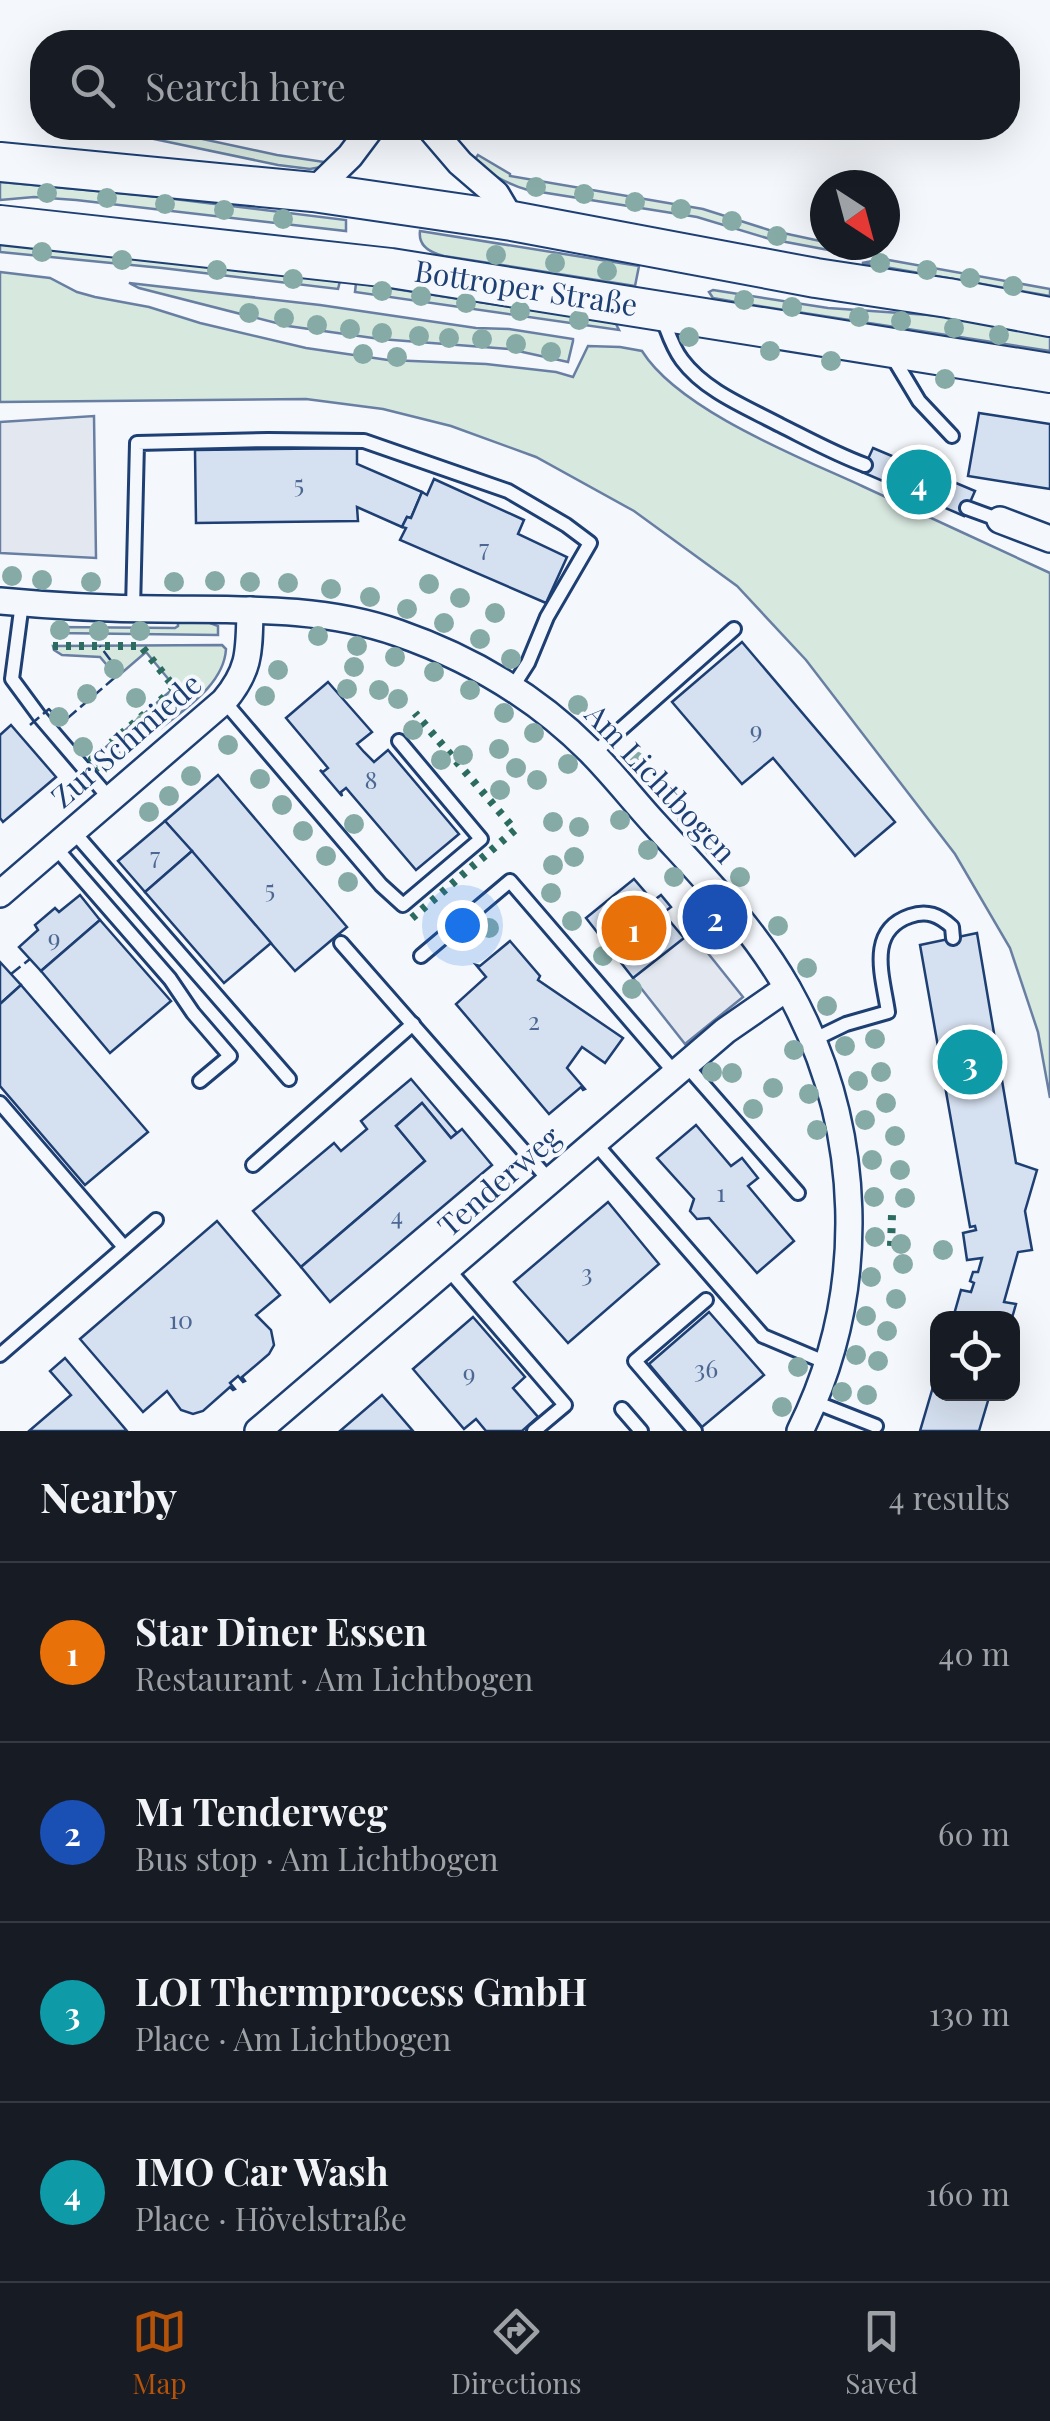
<!DOCTYPE html>
<html lang="en">
<head>
<meta charset="utf-8">
<style>
  :root { --surface:#171b24; --page:#20242c; --text:#f1f3f6; --muted:#9ea1a6; --line:#363941; --accent:#b45309 }
  body { margin:0; font-family:"Playfair Display",serif; background:var(--page); color:var(--text) }
  .controls { position:absolute; right:30px; bottom:30px; display:grid; overflow:hidden; border-radius:20px; box-shadow:0 10px 40px #0002 }
  .controls button { width:90px; height:90px; display:grid; place-items:center; padding:0; border:0; border-bottom:2px solid var(--line); background:var(--surface); color:var(--text); font:50px sans-serif }
  .compass { position:absolute; left:810px; top:170px; width:90px; height:90px; border-radius:50%; background:var(--surface); box-shadow:0 10px 40px #0002; rotate:144deg }
  .you { position:absolute; left:462px; top:925px; width:35px; height:35px; margin:-25px; border:8px solid #fff; border-radius:50%; background:#1a73e8; box-shadow:0 0 0 15px #1a73e833 }
  .badge { display:grid; place-items:center; width:65px; height:65px; border-radius:50%; background:var(--accent); color:#fff; font-size:32px; font-weight:700 }
  .pin { position:absolute; translate:-50% -50%; border:5px solid #fff; box-shadow:0 2px 10px #0006 }
  .list { margin:0; padding:0; list-style:none }
  h2 { display:flex; justify-content:space-between; align-items:center; height:130px; margin:0; padding:0 40px; font-size:42px }
  h2 small { font-size:32px; font-weight:400; color:var(--muted) }
  .list li { display:grid; grid-template-columns:65px 1fr auto; gap:30px; align-items:center; box-sizing:border-box; height:180px; padding:0 40px; border-top:2px solid var(--line) }
  .list b { display:block; font-size:38px; white-space:nowrap }
  .list p { margin:0; font-size:32px; white-space:nowrap; color:var(--muted) }
  .list em { font-size:32px; font-style:normal; color:var(--muted) }
  .icon { flex:none; width:55px; height:55px; fill:none; stroke:currentColor; stroke-width:2; stroke-linecap:round; stroke-linejoin:round }
  .map { position:relative; flex:none; width:1050px; height:1431px; overflow:hidden }
  .search { position:absolute; background:var(--surface); box-shadow:0 10px 40px #0002; left:30px; right:30px; top:30px; height:110px; display:flex; align-items:center; gap:25px; box-sizing:border-box; padding:0 35px; border-radius:40px; color:var(--muted); font-size:38px }
  .sheet { height:850px; background:var(--surface) }
  nav { display:flex; justify-content:space-around; align-items:center; box-sizing:border-box; height:140px; border-top:2px solid var(--line); background:var(--surface); font-size:28px; color:var(--muted) }
  nav a { display:grid; justify-items:center; gap:5px }
  nav .on { color:var(--accent) }
  .map>svg:first-child { display:block }
  .green { fill:#d7e8df; stroke:#687fa3; stroke-width:2.5 }
  .parking { fill:#e3e8f0; stroke:#687fa3; stroke-width:2.5 }
  .building { fill:#d5e0f0; stroke:#1d3f73; stroke-width:2.5 }
  .lines { fill:none; stroke-linecap:round; stroke-linejoin:round }
  .lane-casing { stroke:#1d3f73; stroke-width:18 }
  .street-casing { stroke:#1d3f73; stroke-width:30 }
  .primary-casing { stroke:#1d3f73; stroke-width:42 }
  .lane { stroke:#f4f7fb; stroke-width:12 }
  .street { stroke:#f4f7fb; stroke-width:25 }
  .primary { stroke:#f4f7fb; stroke-width:38 }
  .hedge { stroke:#2c6c60; stroke-width:8; stroke-dasharray:5 8; stroke-linecap:butt }
  .fence { stroke:#1d3f73; stroke-width:2.5; stroke-dasharray:12 5; stroke-linecap:butt }
  .tree { fill:#86aba6 }
  .labels { text-anchor:middle; stroke-width:8; stroke-linejoin:round; paint-order:stroke }
  .number-label { font-size:25px; fill:#4b6792 }
  .street-label { font-size:30px; fill:#1d3f73; stroke:#f4f7fb }
</style>
</head>
<body>
<div class="map">
<svg width="1050" height="1431" viewBox="0 0 1050 1431">
  <rect width="100%" height="100%" fill="#f4f7fb"/>
  <g class="green">
    <path d="M156,129L277,155L331,163L321,167L310,169L278,165L154,139Z"/>
    <path d="M478,155L510,174V176L703,209L769,230L825,242V245H841L869,251L865,254L855,255L770,239L697,217L528,190C507,184 491,174 473,162Z"/>
    <path d="M0,182L141,195L346,220V231L76,200L34,197L0,200Z"/>
    <path d="M420,231L639,266L635,286L444,256C431,253 418,246 420,231Z"/>
    <path d="M0,243L340,281L338,289L162,268L0,252Z"/>
    <path d="M883,259L1050,289V296L862,263Z"/>
    <path d="M0,272L50,278L77,292L95,297L149,307L200,323L306,348L388,360L486,364L556,372L573,377L588,346L620,347L642,351C679,410 799,457 862,486C925,515 987,544 1050,573V1098L1038,1032L1010,948L955,854L806,660L737,586L634,511L536,457L451,426L383,409L306,399L0,402Z"/>
    <path d="M129,283L320,305L476,328L509,329L573,339V341L568,362L509,349L380,339L288,326L139,288Z"/>
    <path d="M356,283L610,322L616,324L619,330L355,292Z"/>
    <path d="M713,290L828,308L929,315L974,320L1050,336V351L753,305L713,298L709,292Z"/>
    <path d="M178,620L205,621L218,626V635L55,633V627L175,628L178,626Z"/>
    <path d="M222,645L226,649C224,684 186,708 161,728H150L109,762L105,773L92,759L175,687L146,652L117,677L100,657L62,655L54,650L53,646Z"/>
  </g>
  <g class="parking">
    <path d="M94,416L96,558L0,553V422Z"/>
    <path d="M691,932L743,997L685,1044L633,978Z"/>
  </g>
  <g class="building">
    <path d="M979,413L1050,424V489L968,476Z"/>
    <path d="M357,448V464L422,492L411,518L407,517L402,527L357,507L358,521L196,523L195,450Z"/>
    <path d="M873,448L975,491L964,516L862,472Z"/>
    <path d="M434,479L524,520L518,534L567,557L546,603L400,540L406,528L402,527L407,517L411,518L422,492L427,495Z"/>
    <path d="M742,642L895,822L855,856L773,758L742,784L672,702Z"/>
    <path d="M328,682L372,732L357,744L364,752L374,762L388,750L459,834L416,870L346,788L341,792L342,796L320,770L323,772L328,768L286,718Z"/>
    <path d="M11,725L56,777L3,822L0,818V735Z"/>
    <path d="M218,775L347,927L295,971L165,821Z"/>
    <path d="M165,821L192,851L145,892L118,861Z"/>
    <path d="M192,851L271,943L224,983L145,892Z"/>
    <path d="M634,879L653,901L661,895L671,907L663,913L684,938L633,978L586,918Z"/>
    <path d="M80,895L100,920L41,971L19,947L38,930L35,925L55,908L59,912Z"/>
    <path d="M100,920L171,1001L110,1053L41,971Z"/>
    <path d="M977,933L1016,1163L1037,1170L1025,1211L1032,1250L1018,1252L1004,1302L1016,1304L1012,1318H953L961,1290L971,1292L974,1283L970,1281L973,1272H978L982,1258L967,1260L963,1233L976,1230L975,1226L970,1227L920,945Z"/>
    <path d="M510,941L540,976L538,980L623,1038L605,1063L582,1047L567,1068L585,1089L583,1090L581,1087L549,1114L456,1004L486,977L476,965L480,966Z"/>
    <path d="M0,962L21,985L0,1004Z"/>
    <path d="M21,985L148,1132L85,1185L0,1086V1004Z"/>
    <path d="M411,1079L457,1133L451,1138L422,1103L396,1126L425,1161L301,1267L253,1211L334,1143L341,1151L367,1129L361,1121Z"/>
    <path d="M422,1103L451,1138L462,1129L492,1165L330,1302L301,1267L425,1161L396,1126Z"/>
    <path d="M696,1125L731,1166L742,1158L758,1178L748,1186L794,1241L757,1273L709,1218L697,1219L690,1211L694,1199L657,1158Z"/>
    <path d="M608,1202L659,1264L568,1343L514,1282Z"/>
    <path d="M217,1221L280,1295L256,1315L271,1330L274,1345L269,1354L242,1377L245,1381L243,1382L238,1376L230,1383L235,1389L233,1390L230,1387L203,1411L193,1414L181,1410L167,1391L143,1412L80,1339Z"/>
    <path d="M709,1312L764,1375L702,1427L649,1364Z"/>
    <path d="M473,1317L525,1377L513,1388L538,1417L522,1431H486L476,1419L464,1429L413,1369Z"/>
    <path d="M65,1358L127,1431H29L71,1395L50,1371Z"/>
    <path d="M938,1370V1394H990L979,1431H920Z"/>
    <path d="M382,1395L413,1431H340Z"/>
  </g>
  <g class="lines">
    <g class="lane-casing">
      <g id="lane">
        <path d="M662,317C668,332 672,347 682,360C705,391 746,407 780,425C808,439 835,454 865,465"/>
        <path d="M892,356L919,401L952,436"/>
        <path d="M967,508L1000,520"/>
        <path d="M22,603L12,679L40,717L110,799"/>
        <path d="M133,609L137,443L268,440L364,441L508,491L566,525L590,543L547,617L528,663L512,688"/>
        <path d="M224,701L381,885L403,905L481,839L399,741"/>
        <path d="M593,754L734,629"/>
        <path d="M73,831L289,1079"/>
        <path d="M55,847L170,979L193,1013L230,1056L200,1081"/>
        <path d="M341,943L550,1181"/>
        <path d="M421,956L510,881L676,1074"/>
        <path d="M813,1040L846,1024L888,1012C883,977 866,931 910,916C927,910 939,915 952,927L953,938"/>
        <path d="M686,1065L798,1193"/>
        <path d="M0,1103L124,1247"/>
        <path d="M595,1143L763,1336L827,1363"/>
        <path d="M253,1165L413,1024"/>
        <path d="M448,1269L565,1405L534,1431"/>
        <path d="M0,1355L156,1220"/>
        <path d="M815,1402L876,1426"/>
        <path d="M622,1409L641,1431"/>
        <path d="M695,1431L635,1361L706,1300"/>
      </g>
    </g>
    <g class="street-casing">
      <g id="street">
        <path d="M430,128L460,163L496,194L512,221"/>
        <path d="M313,192L350,156L371,128"/>
        <path d="M1000,520L1050,539"/>
        <path d="M0,601C53,606 106,609 159,609C238,610 322,606 398,633C470,658 536,697 590,751C613,774 633,800 655,824C702,876 753,927 788,989C864,1125 870,1291 800,1431"/>
        <path d="M0,894L224,701C251,669 249,650 250,610"/>
        <path d="M258,1431L725,1031L787,988"/>
      </g>
    </g>
    <g class="primary-casing">
      <g id="primary">
        <path d="M0,162L313,192L512,221L816,278L948,298L1050,317"/>
        <path d="M0,225L391,268L1050,373"/>
      </g>
    </g>
    <use href="#lane" class="lane"/>
    <use href="#street" class="street"/>
    <use href="#primary" class="primary"/>
    <g class="hedge">
      <path d="M53,646H141L175,688L92,759L105,773"/>
      <path d="M412,918L515,830L415,713"/>
      <path d="M891,1246L892,1215"/>
    </g>
    <g class="fence">
      <path d="M30,725L49,709L62,723L120,673L100,646"/>
      <path d="M11,974L30,959"/>
    </g>
  </g>
  <g class="tree">
    <circle cx="536" cy="187" r="10"/>
    <circle cx="47" cy="193" r="10"/>
    <circle cx="584" cy="194" r="10"/>
    <circle cx="107" cy="198" r="10"/>
    <circle cx="635" cy="202" r="10"/>
    <circle cx="165" cy="204" r="10"/>
    <circle cx="681" cy="209" r="10"/>
    <circle cx="224" cy="210" r="10"/>
    <circle cx="283" cy="219" r="10"/>
    <circle cx="732" cy="221" r="10"/>
    <circle cx="777" cy="236" r="10"/>
    <circle cx="42" cy="252" r="10"/>
    <circle cx="496" cy="255" r="10"/>
    <circle cx="122" cy="260" r="10"/>
    <circle cx="555" cy="263" r="10"/>
    <circle cx="880" cy="263" r="10"/>
    <circle cx="217" cy="270" r="10"/>
    <circle cx="927" cy="270" r="10"/>
    <circle cx="607" cy="271" r="10"/>
    <circle cx="970" cy="278" r="10"/>
    <circle cx="293" cy="279" r="10"/>
    <circle cx="1013" cy="286" r="10"/>
    <circle cx="382" cy="291" r="10"/>
    <circle cx="421" cy="296" r="10"/>
    <circle cx="744" cy="300" r="10"/>
    <circle cx="466" cy="303" r="10"/>
    <circle cx="792" cy="307" r="10"/>
    <circle cx="520" cy="311" r="10"/>
    <circle cx="249" cy="313" r="10"/>
    <circle cx="859" cy="317" r="10"/>
    <circle cx="284" cy="318" r="10"/>
    <circle cx="579" cy="320" r="10"/>
    <circle cx="901" cy="321" r="10"/>
    <circle cx="317" cy="325" r="10"/>
    <circle cx="954" cy="328" r="10"/>
    <circle cx="350" cy="329" r="10"/>
    <circle cx="382" cy="333" r="10"/>
    <circle cx="999" cy="335" r="10"/>
    <circle cx="419" cy="336" r="10"/>
    <circle cx="689" cy="337" r="10"/>
    <circle cx="449" cy="338" r="10"/>
    <circle cx="482" cy="339" r="10"/>
    <circle cx="516" cy="344" r="10"/>
    <circle cx="770" cy="351" r="10"/>
    <circle cx="551" cy="352" r="10"/>
    <circle cx="363" cy="354" r="10"/>
    <circle cx="397" cy="357" r="10"/>
    <circle cx="831" cy="361" r="10"/>
    <circle cx="945" cy="379" r="10"/>
    <circle cx="12" cy="576" r="10"/>
    <circle cx="42" cy="580" r="10"/>
    <circle cx="215" cy="581" r="10"/>
    <circle cx="91" cy="582" r="10"/>
    <circle cx="174" cy="582" r="10"/>
    <circle cx="250" cy="582" r="10"/>
    <circle cx="288" cy="583" r="10"/>
    <circle cx="429" cy="584" r="10"/>
    <circle cx="331" cy="589" r="10"/>
    <circle cx="370" cy="597" r="10"/>
    <circle cx="460" cy="598" r="10"/>
    <circle cx="407" cy="609" r="10"/>
    <circle cx="495" cy="613" r="10"/>
    <circle cx="444" cy="623" r="10"/>
    <circle cx="60" cy="630" r="10"/>
    <circle cx="99" cy="631" r="10"/>
    <circle cx="140" cy="631" r="10"/>
    <circle cx="318" cy="636" r="10"/>
    <circle cx="480" cy="639" r="10"/>
    <circle cx="357" cy="646" r="10"/>
    <circle cx="395" cy="657" r="10"/>
    <circle cx="511" cy="659" r="10"/>
    <circle cx="354" cy="667" r="10"/>
    <circle cx="114" cy="669" r="10"/>
    <circle cx="278" cy="670" r="10"/>
    <circle cx="434" cy="672" r="10"/>
    <circle cx="347" cy="689" r="10"/>
    <circle cx="379" cy="690" r="10"/>
    <circle cx="470" cy="690" r="10"/>
    <circle cx="87" cy="694" r="10"/>
    <circle cx="265" cy="696" r="10"/>
    <circle cx="136" cy="698" r="10"/>
    <circle cx="398" cy="699" r="10"/>
    <circle cx="578" cy="705" r="10"/>
    <circle cx="504" cy="713" r="10"/>
    <circle cx="59" cy="717" r="10"/>
    <circle cx="145" cy="723" r="10"/>
    <circle cx="413" cy="730" r="10"/>
    <circle cx="534" cy="733" r="10"/>
    <circle cx="123" cy="742" r="10"/>
    <circle cx="228" cy="745" r="10"/>
    <circle cx="83" cy="747" r="10"/>
    <circle cx="499" cy="749" r="10"/>
    <circle cx="463" cy="755" r="10"/>
    <circle cx="104" cy="759" r="10"/>
    <circle cx="441" cy="760" r="10"/>
    <circle cx="635" cy="761" r="10"/>
    <circle cx="568" cy="764" r="10"/>
    <circle cx="516" cy="768" r="10"/>
    <circle cx="191" cy="776" r="10"/>
    <circle cx="260" cy="779" r="10"/>
    <circle cx="537" cy="780" r="10"/>
    <circle cx="660" cy="787" r="10"/>
    <circle cx="500" cy="790" r="10"/>
    <circle cx="169" cy="796" r="10"/>
    <circle cx="282" cy="805" r="10"/>
    <circle cx="149" cy="812" r="10"/>
    <circle cx="687" cy="818" r="10"/>
    <circle cx="620" cy="820" r="10"/>
    <circle cx="553" cy="822" r="10"/>
    <circle cx="354" cy="824" r="10"/>
    <circle cx="579" cy="827" r="10"/>
    <circle cx="303" cy="831" r="10"/>
    <circle cx="714" cy="848" r="10"/>
    <circle cx="648" cy="850" r="10"/>
    <circle cx="326" cy="856" r="10"/>
    <circle cx="574" cy="857" r="10"/>
    <circle cx="553" cy="865" r="10"/>
    <circle cx="674" cy="877" r="10"/>
    <circle cx="740" cy="877" r="10"/>
    <circle cx="348" cy="882" r="10"/>
    <circle cx="551" cy="893" r="10"/>
    <circle cx="572" cy="921" r="10"/>
    <circle cx="778" cy="926" r="10"/>
    <circle cx="489" cy="928" r="10"/>
    <circle cx="725" cy="938" r="10"/>
    <circle cx="603" cy="956" r="10"/>
    <circle cx="807" cy="968" r="10"/>
    <circle cx="632" cy="989" r="10"/>
    <circle cx="827" cy="1006" r="10"/>
    <circle cx="875" cy="1039" r="10"/>
    <circle cx="845" cy="1046" r="10"/>
    <circle cx="794" cy="1050" r="10"/>
    <circle cx="712" cy="1072" r="10"/>
    <circle cx="881" cy="1072" r="10"/>
    <circle cx="732" cy="1073" r="10"/>
    <circle cx="858" cy="1081" r="10"/>
    <circle cx="773" cy="1088" r="10"/>
    <circle cx="809" cy="1094" r="10"/>
    <circle cx="886" cy="1103" r="10"/>
    <circle cx="753" cy="1109" r="10"/>
    <circle cx="865" cy="1120" r="10"/>
    <circle cx="817" cy="1130" r="10"/>
    <circle cx="895" cy="1136" r="10"/>
    <circle cx="872" cy="1160" r="10"/>
    <circle cx="900" cy="1170" r="10"/>
    <circle cx="874" cy="1197" r="10"/>
    <circle cx="905" cy="1198" r="10"/>
    <circle cx="875" cy="1237" r="10"/>
    <circle cx="901" cy="1244" r="10"/>
    <circle cx="943" cy="1250" r="10"/>
    <circle cx="903" cy="1264" r="10"/>
    <circle cx="871" cy="1277" r="10"/>
    <circle cx="896" cy="1299" r="10"/>
    <circle cx="866" cy="1316" r="10"/>
    <circle cx="887" cy="1331" r="10"/>
    <circle cx="856" cy="1355" r="10"/>
    <circle cx="878" cy="1361" r="10"/>
    <circle cx="798" cy="1367" r="10"/>
    <circle cx="842" cy="1392" r="10"/>
    <circle cx="867" cy="1395" r="10"/>
    <circle cx="782" cy="1407" r="10"/>
  </g>
  <g class="labels">
    <g class="number-label">
      <text x="299" y="493">5</text>
      <text x="484" y="557">7</text>
      <text x="756" y="739">9</text>
      <text x="371" y="789">8</text>
      <text x="155" y="865">7</text>
      <text x="270" y="898">5</text>
      <text x="54" y="947">9</text>
      <text x="534" y="1030">2</text>
      <text x="721" y="1202">1</text>
      <text x="397" y="1225">4</text>
      <text x="587" y="1282">3</text>
      <text x="181" y="1329">10</text>
      <text x="706" y="1378">36</text>
      <text x="469" y="1382">9</text>
    </g>
    <g class="street-label">
      <text transform="translate(526 289) rotate(9)" y="10">Bottroper Straße</text>
      <text transform="translate(127 741) rotate(-41)" y="10">Zur Schmiede</text>
      <text transform="translate(660 784) rotate(47)" y="10">Am Lichtbogen</text>
      <text transform="translate(500 1182) rotate(-41)" y="10">Tenderweg</text>
    </g>
  </g>
</svg>
<div class="controls">
<button><svg class="icon" aria-label="locate" viewBox="0 0 24 24"><circle cx="12" cy="12" r="6"/><path d="M12 2v4M12 18v4M2 12h4M18 12h4"/></svg></button>
</div>
<svg class="compass" viewBox="-18 -18 36 36"><path d="M0-13l5 13h-10z" fill="#e53935"/><path d="M0 13l5-13h-10z" fill="#9ea1a6"/></svg>
<div class="you"></div>
<div class="pin badge" style="left:634px;top:928px;background:#e8710a">1</div>
<div class="pin badge" style="left:715px;top:917px;background:#1a4fb4">2</div>
<div class="pin badge" style="left:970px;top:1062px;background:#0f9aa8">3</div>
<div class="pin badge" style="left:919px;top:482px;background:#0f9aa8">4</div>
<div class="search"><svg class="icon" aria-label="search" viewBox="0 0 24 24"><circle cx="10" cy="10" r="6"/><path d="M15 15l6 6"/></svg>Search here</div>
</div>
<section class="sheet">
<h2>Nearby<small>4 results</small></h2>
<ul class="list">
<li><span class="badge" style="background:#e8710a">1</span><div><b>Star Diner Essen</b><p>Restaurant · Am Lichtbogen</p></div><em>40 m</em></li>
<li><span class="badge" style="background:#1a4fb4">2</span><div><b>M1 Tenderweg</b><p>Bus stop · Am Lichtbogen</p></div><em>60 m</em></li>
<li><span class="badge" style="background:#0f9aa8">3</span><div><b>LOI Thermprocess GmbH</b><p>Place · Am Lichtbogen</p></div><em>130 m</em></li>
<li><span class="badge" style="background:#0f9aa8">4</span><div><b>IMO Car Wash</b><p>Place · Hövelstraße</p></div><em>160 m</em></li>
</ul>
</section>
<nav>
<a class="on"><svg class="icon" aria-label="map" viewBox="0 0 24 24"><path d="M3 6l6-2 6 2 6-2v14l-6 2-6-2-6 2zM9 4v14M15 6v14"/></svg>Map</a>
<a><svg class="icon" aria-label="directions" viewBox="0 0 24 24"><path d="M12 3l9 9-9 9-9-9zM9 14v-3h6M13 9l2 2-2 2"/></svg>Directions</a>
<a><svg class="icon" aria-label="saved" viewBox="0 0 24 24"><path d="M7 4h10v16l-5-4-5 4z"/></svg>Saved</a>
</nav>
</body>
</html>
